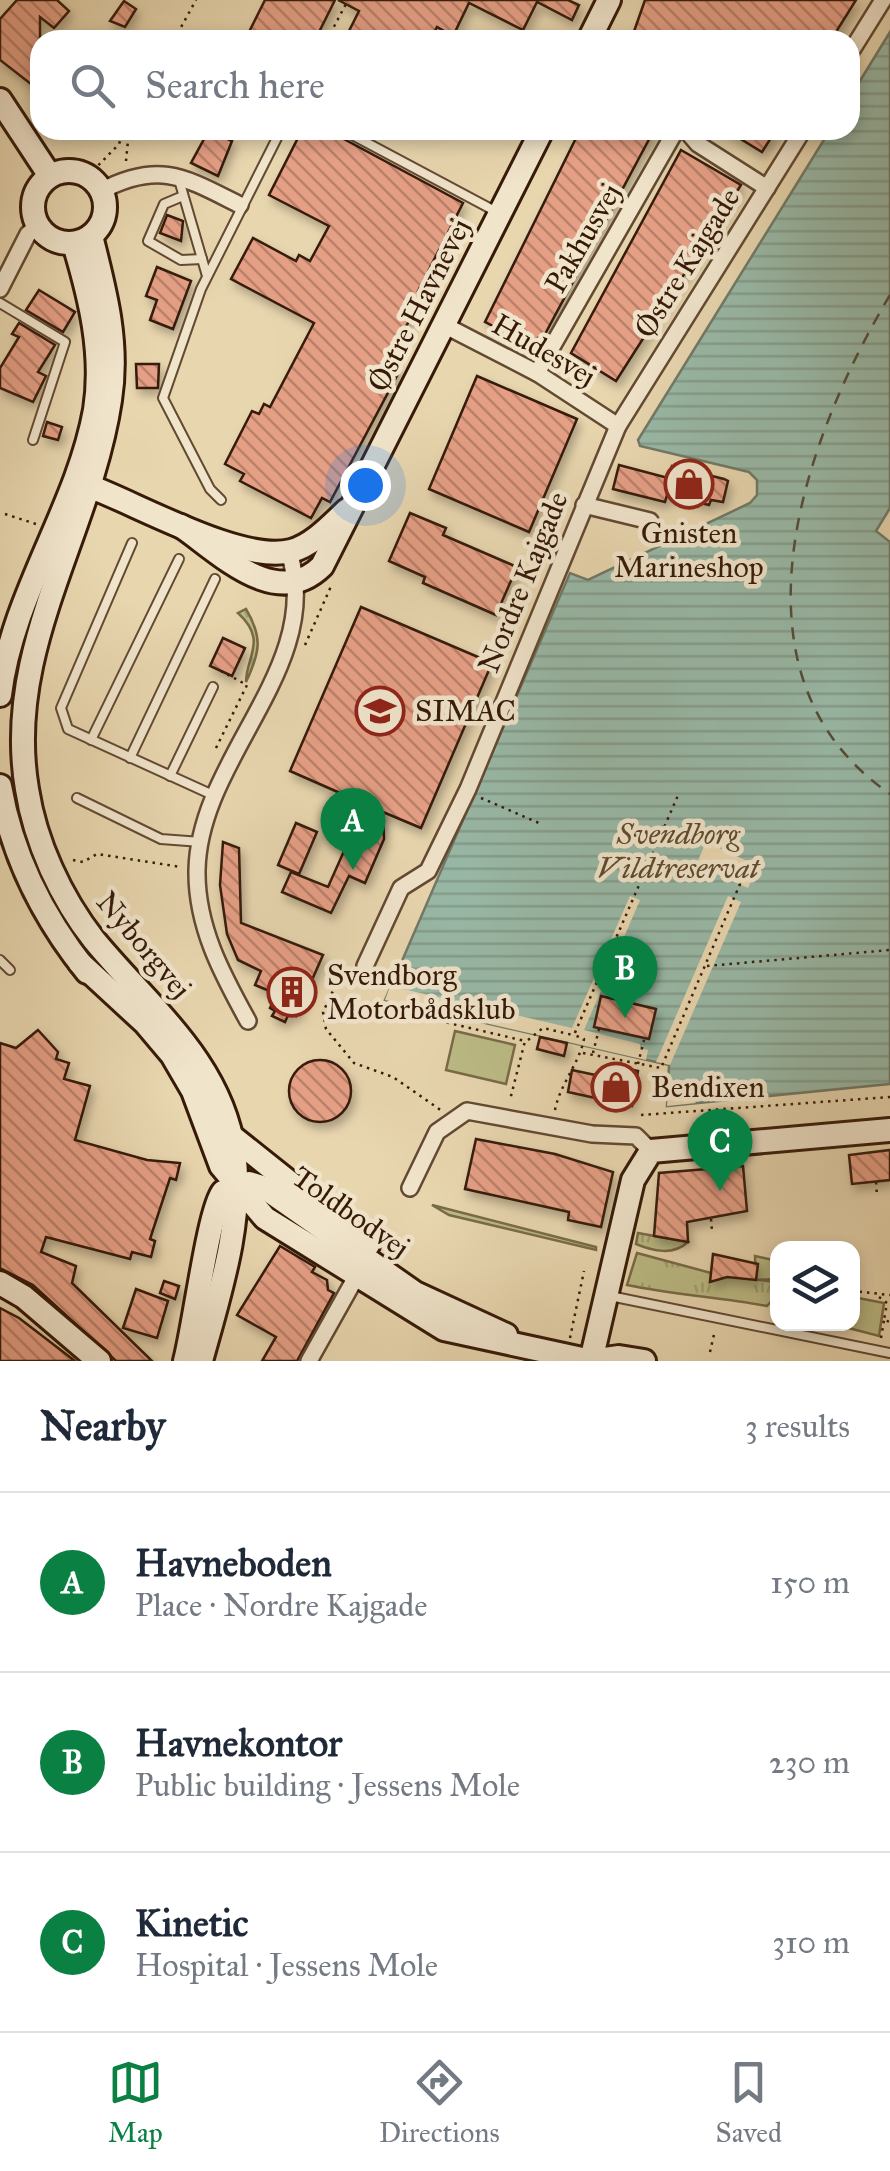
<!DOCTYPE html>
<html lang="en">
<head>
<meta charset="utf-8">
<style>
  :root { --surface:#fff; --page:#f2f2f3; --text:#1f2937; --muted:#747a83; --line:#e0e1e3; --accent:#0b8043 }
  body { margin:0; font-family:"IM FELL Great Primer",serif; background:var(--page); color:var(--text) }
  .controls { position:absolute; right:30px; bottom:30px; display:grid; overflow:hidden; border-radius:20px; box-shadow:0 5px 15px #0003 }
  .controls button { width:90px; height:90px; display:grid; place-items:center; padding:0; border:0; border-bottom:2px solid var(--line); background:var(--surface); color:var(--text); font:50px sans-serif }
  .you { position:absolute; left:365px; top:485px; width:35px; height:35px; margin:-25px; border:8px solid #fff; border-radius:50%; background:#1a73e8; box-shadow:0 0 0 15px #1a73e833 }
  .badge { display:grid; place-items:center; width:65px; height:65px; border-radius:50%; background:var(--accent); color:#fff; font-size:32px; font-weight:700 }
  .pin { position:absolute; translate:-50% -82px; filter:drop-shadow(0 2px 5px #0008) }
  .pin::after { content:''; position:absolute; top:52px; width:35px; height:30px; background:inherit; clip-path:polygon(0 0,100% 0,50% 100%) }
  .list { margin:0; padding:0; list-style:none }
  h2 { display:flex; justify-content:space-between; align-items:center; height:130px; margin:0; padding:0 40px; font-size:42px }
  h2 small { font-size:32px; font-weight:400; color:var(--muted) }
  .list li { display:grid; grid-template-columns:65px 1fr auto; gap:30px; align-items:center; box-sizing:border-box; height:180px; padding:0 40px; border-top:2px solid var(--line) }
  .list b { display:block; font-size:38px; white-space:nowrap }
  .list p { margin:0; font-size:32px; white-space:nowrap; color:var(--muted) }
  .list em { font-size:32px; font-style:normal; color:var(--muted) }
  .icon { flex:none; width:55px; height:55px; fill:none; stroke:currentColor; stroke-width:2; stroke-linecap:round; stroke-linejoin:round }
  .map { position:relative; flex:none; width:890px; height:1361px; overflow:hidden }
  .search { position:absolute; background:var(--surface); box-shadow:0 5px 15px #0003; left:30px; right:30px; top:30px; height:110px; display:flex; align-items:center; gap:25px; box-sizing:border-box; padding:0 35px; border-radius:30px; color:var(--muted); font-size:38px }
  .sheet { height:670px; background:var(--surface) }
  nav { display:flex; justify-content:space-around; align-items:center; box-sizing:border-box; height:140px; border-top:2px solid var(--line); background:var(--surface); font-size:28px; color:var(--muted) }
  nav a { display:grid; justify-items:center; gap:5px }
  nav .on { color:var(--accent) }
  .map>svg:first-child { display:block }
  .grass { fill:url(#grass-tufts); stroke:#796b47; stroke-width:2.5 }
  .green { fill:#bcbc86; stroke:#796b47; stroke-width:2.5 }
  .water { fill:url(#water-rules); stroke:#717967; stroke-width:2.5 }
  .pier { fill:#e8d6af }
  .lines { fill:none; stroke-linecap:round; stroke-linejoin:round }
  .ferry { stroke:#534a38; stroke-width:2.5; stroke-dasharray:12 10; stroke-linecap:butt }
  .building { fill:url(#building-back-hatch); stroke:#361a08; stroke-width:2.5; filter:url(#shadow) }
  .lane-casing { stroke:#624932; stroke-width:12 }
  .street-casing { stroke:#624932; stroke-width:20 }
  .secondary-casing { stroke:#361a08; stroke-width:28 }
  .path { stroke:#361a08; stroke-width:2.5; stroke-dasharray:2.5 5; stroke-linecap:butt }
  .lane { stroke:#f0e4cb; stroke-width:8 }
  .street { stroke:#f0e4cb; stroke-width:15 }
  .secondary { stroke:#f0e4cb; stroke-width:22 }
  .labels { text-anchor:middle; stroke-width:9; stroke-linejoin:round; paint-order:stroke }
  .street-label { font-size:30px; fill:#361a08; stroke:#f0e4cb }
  .poi-label { font-size:30px; fill:#361a08; stroke:#f0e4cb; text-anchor:start }
  .park-label { font-size:30px; font-style:italic; fill:#5e4b2e; stroke:#f0e4cb }
</style>
</head>
<body>
<div class="map">
<svg width="890" height="1361" viewBox="0 0 890 1361">
  <defs>
    <pattern id="grass-tufts" width="24" height="20" patternUnits="userSpaceOnUse" patternTransform="scale(2.5)"><rect width="24" height="20" fill="#bcbc86"/><path d="M3 7l-1-3M5 7V3M7 7l1-3M15 17l-1-3M17 17v-4M19 17l1-3" fill="none" stroke="#a2a172"/></pattern>
    <pattern id="water-rules" width="6" height="5" patternUnits="userSpaceOnUse" patternTransform="scale(2.5)"><rect width="6" height="5" fill="#98b9a7"/><path d="M0 2.5h6" fill="none" stroke="#849e8e"/></pattern>
    <pattern id="building-back-hatch" width="6" height="6" patternUnits="userSpaceOnUse" patternTransform="scale(2.5)"><rect width="6" height="6" fill="#e59f85"/><path d="M-1 5l2 2M0 0l6 6M5-1l2 2" fill="none" stroke="#ba816b"/></pattern>
    <filter id="shadow"><feDropShadow dx="3.5" dy="6" stdDeviation="5" flood-color="#0004"/></filter>
  </defs>
  <rect width="100%" height="100%" fill="#e8d6af"/>
  <filter id="stains"><feTurbulence type="fractalNoise" baseFrequency=".002" numOctaves="4"/><feColorMatrix values="0 0 0 0 .2 0 0 0 0 .09 0 0 0 0 .02 0 0 0 .5 -.17"/></filter>
  <radialGradient id="worn" r=".72"><stop offset=".6" stop-color="#630" stop-opacity="0"/><stop offset="1" stop-color="#630" stop-opacity=".3"/></radialGradient>
  <g class="grass">
    <path d="M246,609C263,638 260,652 246,682C246,657 268,640 238,613Z"/>
    <path d="M638,1233L688,1242C673,1256 653,1251 636,1244Z"/>
    <path d="M637,1253L711,1273L774,1282L777,1295L767,1306C720,1297 674,1295 627,1285Z"/>
    <path d="M853,1297L884,1303L879,1336L833,1324H852Z"/>
  </g>
  <g class="green">
    <path d="M455,1031L515,1045L506,1084L446,1070Z"/>
    <path d="M432,1205L596,1247V1250L449,1215Z"/>
    <path d="M755,1256L777,1261V1284L774,1279L756,1280Z"/>
  </g>
  <path class="water" d="M890,32V508L876,531L890,542V1084L667,1106L669,1065L385,1000L570,573L588,580L750,503L757,495V480L749,472L640,446L638,440L830,130H850V97Z"/>
  <g class="pier">
    <path d="M706,842L758,866L748,888L696,865Z"/>
    <path d="M630,896L640,900L584,1030L640,1044V1048L648,1050L646,1060L385,1000L390,986L572,1028Z"/>
    <path d="M728,896L741,902L670,1065L656,1062Z"/>
    <path d="M669,1076L696,1103L667,1106Z"/>
  </g>
  <g class="lines">
    <path class="ferry" d="M890,295C804,439 718,675 890,794"/>
  </g>
  <g class="building">
    <path d="M17,0H57L69,11L54,28L40,17V91L0,60V19Z"/>
    <path d="M265,0H335L315,40H245Z"/>
    <path d="M338,0H568L579,5L572,20L537,2L523,30L469,3L453,36L437,27L430,40H357L347,35L359,11Z"/>
    <path d="M645,0H856L831,40H631Z"/>
    <path d="M124,1L136,9L125,27L110,21Z"/>
    <path d="M209,130L232,141L218,176L191,163Z"/>
    <path d="M302,130H327L463,203L418,291L423,294L387,363L400,370L330,502L322,498L311,518L240,481L244,474L225,464L252,411L259,414L264,404L270,407L314,323L231,279L253,238L296,261L299,255L310,261L329,226L269,195Z"/>
    <path d="M580,130H654L544,336L525,342L485,322Z"/>
    <path d="M726,130H776L762,152Z"/>
    <path d="M681,150L741,185L616,381L571,353Z"/>
    <path d="M167,215L183,221L181,241L160,233Z"/>
    <path d="M157,267L191,281L173,329L150,320L157,300L146,296Z"/>
    <path d="M39,290L75,312L63,332L26,310Z"/>
    <path d="M19,323L55,345L38,372L46,376L33,402L0,388V368L19,337L12,334Z"/>
    <path d="M136,364H159L158,388H137Z"/>
    <path d="M477,376L577,419L529,532L429,489Z"/>
    <path d="M47,422L62,427L58,440L43,436Z"/>
    <path d="M619,465L668,478L672,466L724,479L728,481L723,502L711,500L709,505L667,495L665,502L613,489Z"/>
    <path d="M410,513L446,528L443,535L517,567L496,615L423,583L425,577L389,561Z"/>
    <path d="M361,607L492,663L421,828L383,812L384,839L365,883L349,876L331,913L282,892L291,872L328,887L365,804L290,771Z"/>
    <path d="M223,638L245,648L232,676L210,666Z"/>
    <path d="M296,823L317,832L299,874L278,865Z"/>
    <path d="M223,842L239,848L241,923L323,955L296,1016L289,1013L285,1022L272,1016L275,1011L270,1008L277,994L255,985L261,971L238,960L227,934L220,885Z"/>
    <path d="M601,996L656,1009L649,1039L594,1027Z"/>
    <path d="M38,1030L58,1052L56,1059L69,1063L64,1079L90,1086L75,1140L147,1160L180,1163L176,1180L170,1178L150,1239L155,1241L151,1257L132,1252L130,1259L46,1237L41,1252L76,1266L72,1283L152,1361H116L33,1285L0,1268V1043L16,1048Z"/>
    <path d="M540,1037L567,1043L564,1056L537,1049Z"/>
    <circle cx="320" cy="1091" r="31"/>
    <path d="M624,1068L638,1071L632,1106L568,1092L572,1070L600,1076L601,1070L623,1074Z"/>
    <path d="M476,1139L555,1154L613,1172L601,1227L568,1220L569,1212L465,1189Z"/>
    <path d="M890,1150V1180L852,1184L849,1155Z"/>
    <path d="M743,1166L747,1211L687,1222L688,1242L654,1236L659,1173Z"/>
    <path d="M280,1246L315,1267L312,1272L327,1280L328,1290L334,1293L297,1361H262L276,1337L237,1315Z"/>
    <path d="M713,1254L758,1264L756,1280L727,1277L710,1282Z"/>
    <path d="M164,1281L179,1286L175,1299L160,1293Z"/>
    <path d="M136,1289L168,1301L157,1338L123,1328Z"/>
    <path d="M0,1308L19,1318L75,1361H0Z"/>
  </g>
  <g class="lines">
    <g class="lane-casing">
      <g id="lane">
        <path d="M343,130L495,211"/>
        <path d="M179,180L207,276"/>
        <path d="M183,196L164,204L148,241L181,260L202,259"/>
        <path d="M0,303L65,342L33,440"/>
        <path d="M221,500L210,489L163,398L201,289L281,130"/>
        <path d="M132,543L61,708L68,729L215,796"/>
        <path d="M91,740L179,559"/>
        <path d="M130,758L215,579"/>
        <path d="M170,776L213,687"/>
        <path d="M77,798L161,839L201,842"/>
        <path d="M0,960L10,970"/>
        <path d="M610,1296L890,1353"/>
      </g>
    </g>
    <g class="street-casing">
      <g id="street">
        <path d="M850,53L883,0"/>
        <path d="M686,130L698,144L767,188"/>
        <path d="M101,191C160,160 186,178 240,205"/>
        <path d="M0,289L28,234L37,226"/>
        <path d="M442,324L537,373L618,426"/>
        <path d="M537,373L676,130"/>
        <path d="M584,505L650,521"/>
        <path d="M365,966L401,888L428,871L468,789L618,426L803,130"/>
        <path d="M248,1021C222,974 196,926 197,870C199,757 325,667 289,552"/>
        <path d="M410,1188L437,1132L467,1111L592,1134L636,1136L651,1151"/>
        <path d="M309,1361L356,1277"/>
      </g>
    </g>
    <g class="secondary-casing">
      <g id="secondary">
        <path d="M589,40L609,0"/>
        <path d="M0,100L50,176"/>
        <circle cx="69" cy="207" r="36"/>
        <path d="M91,236C105,291 119,343 110,400C90,534 3,649 27,789C35,842 61,898 94,940C149,1007 221,1061 234,1152C244,1221 219,1295 201,1361"/>
        <path d="M81,483C133,501 239,564 291,551C313,545 331,525 347,510"/>
        <path d="M181,526C220,553 276,611 322,566L542,130"/>
        <path d="M0,695C12,594 77,509 95,410C104,354 90,297 74,244"/>
        <path d="M0,786C12,856 43,917 87,972"/>
        <path d="M80,963L145,1023L172,1055L193,1091L221,1166L265,1218L444,1329L591,1361L619,1357L644,1361"/>
        <path d="M230,1135L368,1245"/>
        <path d="M0,1283L24,1297L99,1361"/>
        <path d="M185,1361C194,1328 209,1208 223,1192L249,1183L265,1188L415,1293L506,1335"/>
        <path d="M591,1361L633,1180L651,1151L890,1130"/>
      </g>
    </g>
    <g class="path">
      <path d="M174,40L196,0"/>
      <path d="M327,40L348,0"/>
      <path d="M126,161L129,130"/>
      <path d="M88,176L119,144L124,130"/>
      <path d="M5,514L36,524"/>
      <path d="M305,645L332,584"/>
      <path d="M216,748L247,685L221,671"/>
      <path d="M481,798L539,823"/>
      <path d="M73,860L83,862L97,854L181,867"/>
      <path d="M707,966L890,950"/>
      <path d="M350,970L342,972L323,1012L326,1029L354,1063L393,1077L442,1111"/>
      <path d="M381,1007L525,1041L510,1100"/>
      <path d="M528,1040L543,1028L573,1035"/>
      <path d="M583,1053L661,1068L740,884L736,870L723,864"/>
      <path d="M593,1053L600,1025"/>
      <path d="M638,1064L645,1036"/>
      <path d="M555,1110C560,1084 579,1064 584,1039L574,1035L577,1028L679,793"/>
      <path d="M641,1115L890,1097"/>
      <path d="M876,1182L877,1196"/>
      <path d="M711,1219L712,1231"/>
      <path d="M852,1291L890,1295"/>
      <path d="M879,1297L887,1303L884,1320L890,1322"/>
      <path d="M570,1338L584,1271"/>
      <path d="M881,1338L884,1320"/>
      <path d="M710,1352L715,1330"/>
    </g>
    <use href="#lane" class="lane"/>
    <use href="#street" class="street"/>
    <use href="#secondary" class="secondary"/>
  </g>
  <defs>
    <g id="shop-ring" transform="scale(2.5)"><circle r="9.5" fill="#f0e4cb" stroke="#8f2418" stroke-width="1.5"/><path d="M-5-2.5h2.3a2.7 3.5 0 0 1 5.4 0H5L5.5 6h-11ZM-1.5-2.5h3a1.5 2.3 0 0 0-3 0Z" fill="#8f2418"/></g>
    <g id="university-ring" transform="scale(2.5)"><circle r="9.5" fill="#f0e4cb" stroke="#8f2418" stroke-width="1.5"/><path d="M0-5L7-2L0 1L-7-2ZM-4 1L0 2.5L4 1V4Q0 6-4 4Z" fill="#8f2418"/></g>
    <g id="building-ring" transform="scale(2.5)"><circle r="9.5" fill="#f0e4cb" stroke="#8f2418" stroke-width="1.5"/><path d="M-4-6H4V6H1V3H-1V6H-4ZM-2.5-4.3h1.7v1.8h-1.7ZM.8-4.3h1.7v1.8H.8ZM-2.5-1h1.7V.8h-1.7ZM.8-1h1.7V.8H.8Z" fill="#8f2418"/></g>
  </defs>
  <g fill-rule="evenodd">
    <use href="#shop-ring" x="689" y="484"/>
    <use href="#university-ring" x="380" y="711"/>
    <use href="#building-ring" x="292" y="992"/>
    <use href="#shop-ring" x="616" y="1087"/>
  </g>
  <g class="labels">
    <g class="street-label">
      <text transform="translate(583 238) rotate(-60)" y="10">Pakhusvej</text>
      <text transform="translate(687 263) rotate(-58)" y="10">Østre Kajgade</text>
      <text transform="translate(419 305) rotate(-63)" y="10">Østre Havnevej</text>
      <text transform="translate(544 350) rotate(30)" y="10">Hudesvej</text>
      <text transform="translate(523 582) rotate(-68)" y="10">Nordre Kajgade</text>
      <text transform="translate(144 945) rotate(50)" y="10">Nyborgvej</text>
      <text transform="translate(351 1212) rotate(35)" y="10">Toldbodvej</text>
    </g>
    <g class="poi-label">
      <text x="689" y="543" text-anchor="middle">Gnisten<tspan x="689" dy="34">Marineshop</tspan></text>
      <text x="415" y="721">SIMAC</text>
      <text x="327" y="985">Svendborg<tspan x="327" dy="34">Motorbådsklub</tspan></text>
      <text x="651" y="1097">Bendixen</text>
    </g>
    <g class="park-label">
      <text x="678" y="844">Svendborg<tspan x="678" dy="34">Vildtreservat</tspan></text>
    </g>
  </g>
  <rect width="100%" height="100%" filter="url(#stains)"/>
  <rect width="100%" height="100%" fill="url(#worn)"/>
</svg>
<div class="controls">
<button><svg class="icon" aria-label="layers" viewBox="0 0 24 24"><path d="M12 4l9 5-9 5-9-5zM3 14l9 5 9-5"/></svg></button>
</div>
<div class="you"></div>
<div class="pin badge" style="left:353px;top:870px">A</div>
<div class="pin badge" style="left:625px;top:1018px">B</div>
<div class="pin badge" style="left:720px;top:1191px">C</div>
<div class="search"><svg class="icon" aria-label="search" viewBox="0 0 24 24"><circle cx="10" cy="10" r="6"/><path d="M15 15l6 6"/></svg>Search here</div>
</div>
<section class="sheet">
<h2>Nearby<small>3 results</small></h2>
<ul class="list">
<li><span class="badge">A</span><div><b>Havneboden</b><p>Place · Nordre Kajgade</p></div><em>150 m</em></li>
<li><span class="badge">B</span><div><b>Havnekontor</b><p>Public building · Jessens Mole</p></div><em>230 m</em></li>
<li><span class="badge">C</span><div><b>Kinetic</b><p>Hospital · Jessens Mole</p></div><em>310 m</em></li>
</ul>
</section>
<nav>
<a class="on"><svg class="icon" aria-label="map" viewBox="0 0 24 24"><path d="M3 6l6-2 6 2 6-2v14l-6 2-6-2-6 2zM9 4v14M15 6v14"/></svg>Map</a>
<a><svg class="icon" aria-label="directions" viewBox="0 0 24 24"><path d="M12 3l9 9-9 9-9-9zM9 14v-3h6M13 9l2 2-2 2"/></svg>Directions</a>
<a><svg class="icon" aria-label="saved" viewBox="0 0 24 24"><path d="M7 4h10v16l-5-4-5 4z"/></svg>Saved</a>
</nav>
</body>
</html>
